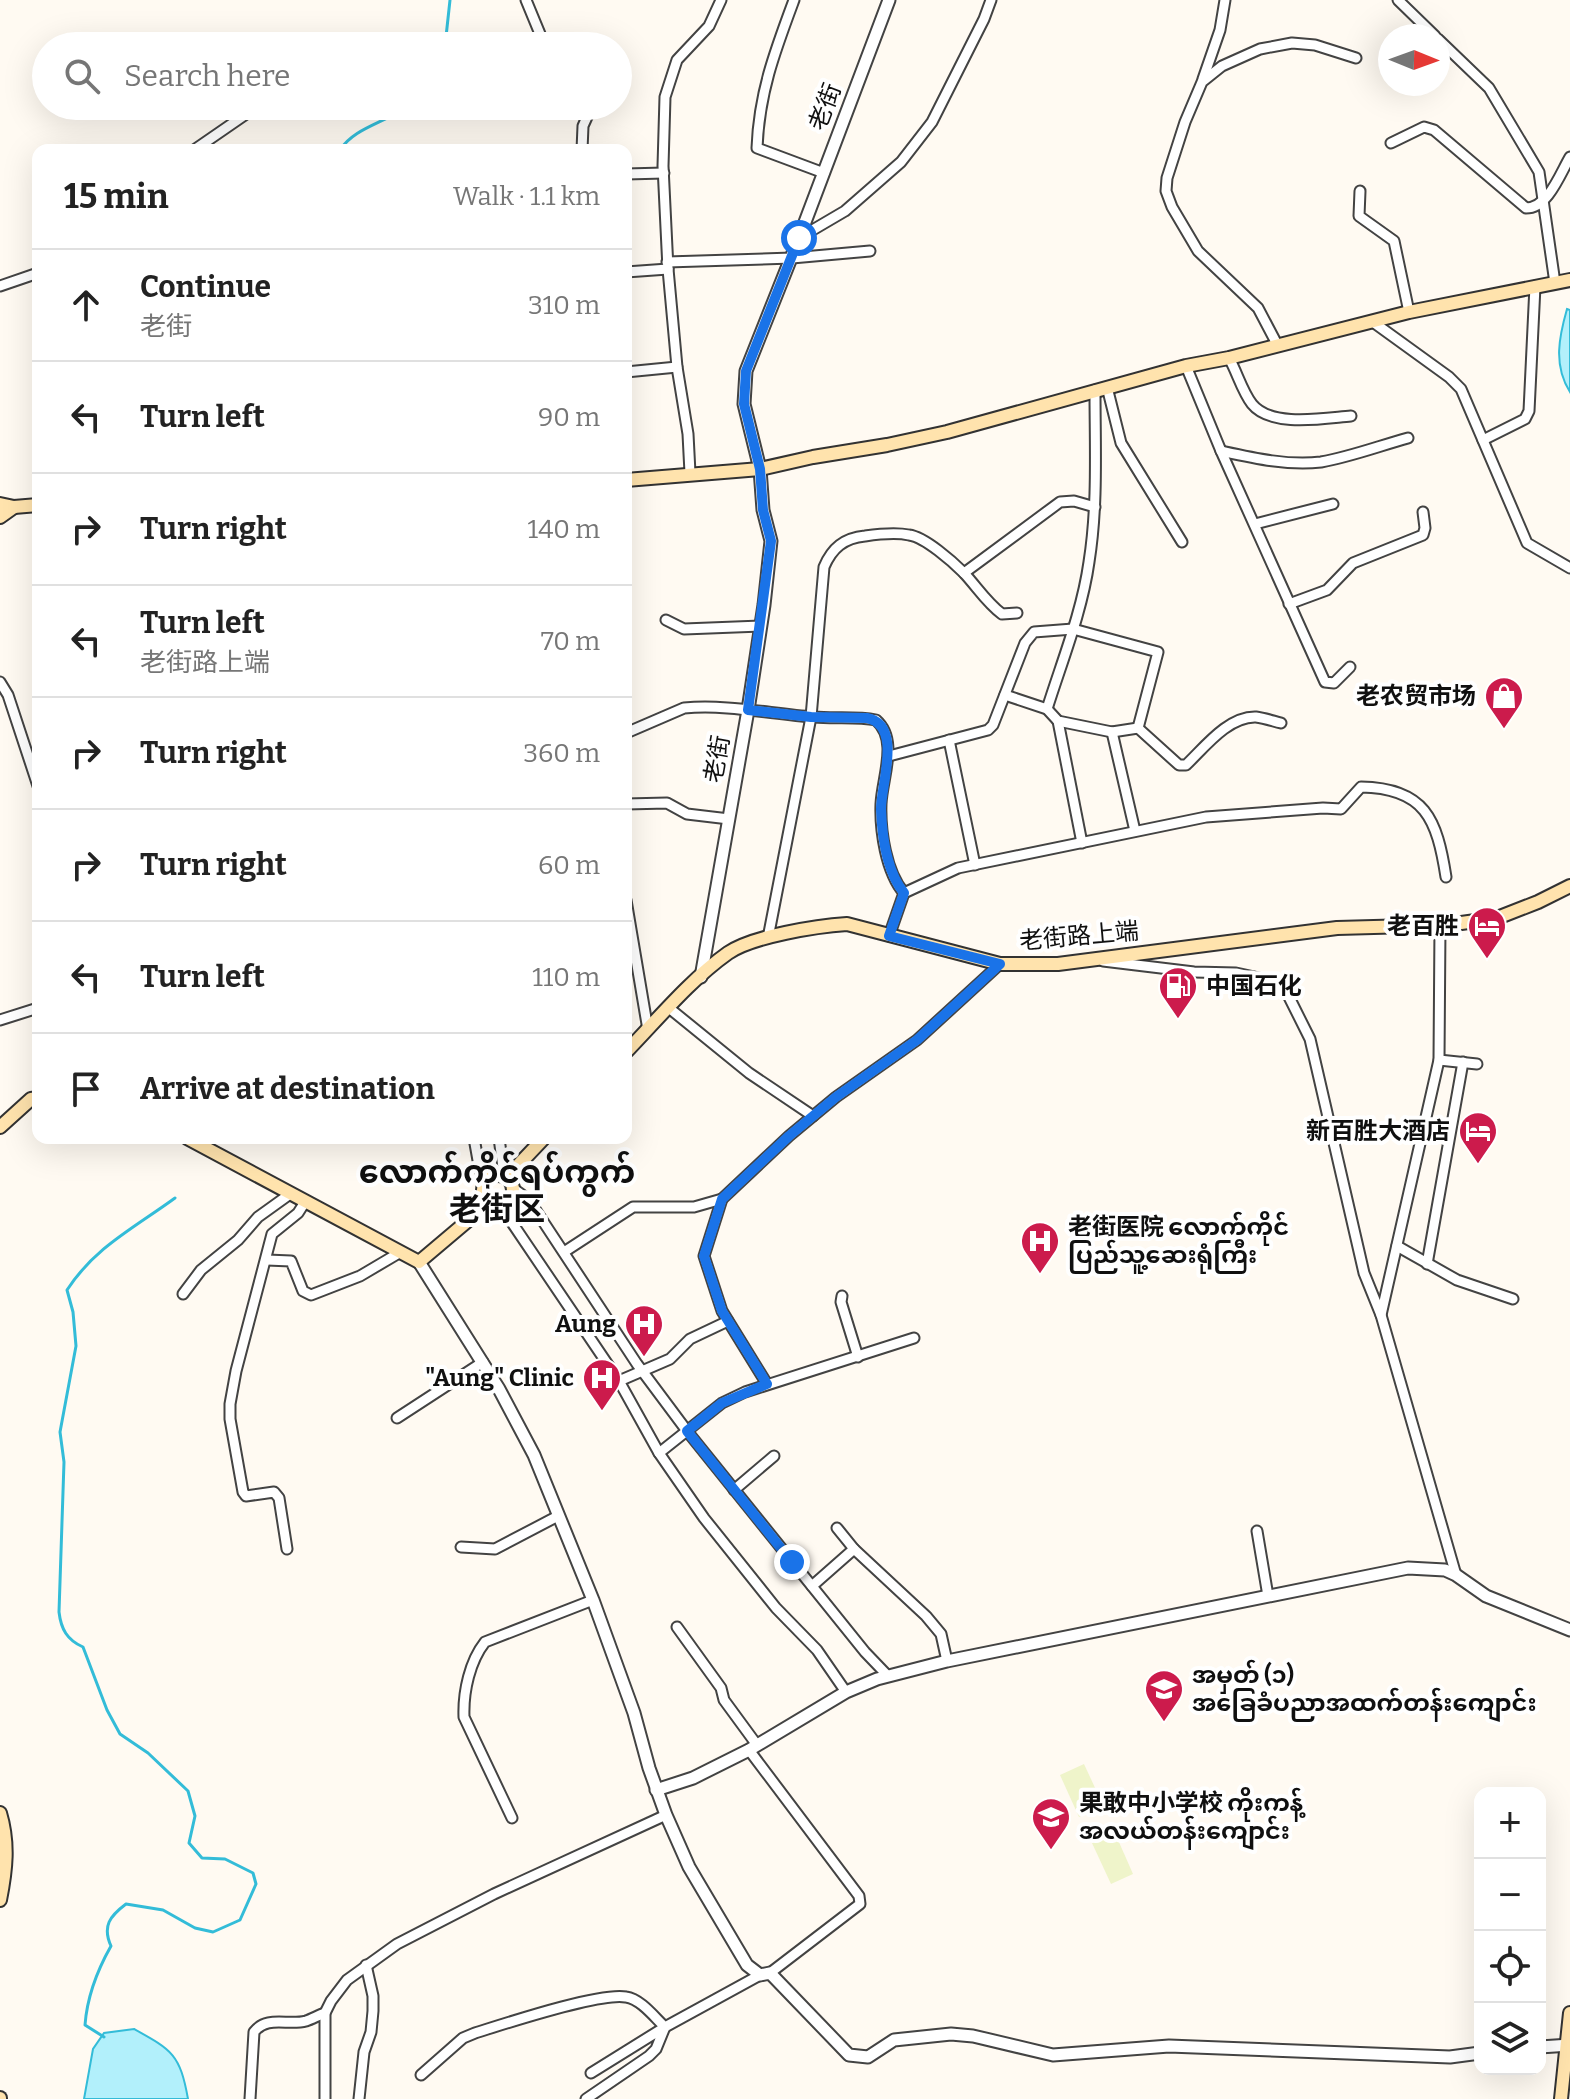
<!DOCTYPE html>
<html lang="en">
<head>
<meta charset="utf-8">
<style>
  :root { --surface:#fff; --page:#f6f6f6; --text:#222; --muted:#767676; --line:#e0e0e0 }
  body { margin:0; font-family:Bitter,"Noto Sans SC","Noto Sans Myanmar",serif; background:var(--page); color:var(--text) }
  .controls { position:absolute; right:24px; bottom:24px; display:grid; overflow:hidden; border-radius:16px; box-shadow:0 8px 32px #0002 }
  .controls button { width:72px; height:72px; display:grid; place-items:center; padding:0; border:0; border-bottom:2px solid var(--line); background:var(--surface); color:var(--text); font:40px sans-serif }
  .compass { position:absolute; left:1378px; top:24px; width:72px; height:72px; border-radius:50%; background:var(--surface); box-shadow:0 8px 32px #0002; rotate:91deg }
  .stop { position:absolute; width:24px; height:24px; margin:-18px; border:6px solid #1a73e8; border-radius:50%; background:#fff }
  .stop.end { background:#1a73e8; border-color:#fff; box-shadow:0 2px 8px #0008 }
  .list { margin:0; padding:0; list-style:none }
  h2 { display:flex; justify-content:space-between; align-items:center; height:104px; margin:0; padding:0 32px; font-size:34px }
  h2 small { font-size:26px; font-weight:400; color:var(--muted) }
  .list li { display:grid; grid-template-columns:52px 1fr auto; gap:24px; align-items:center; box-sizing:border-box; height:112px; padding:0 32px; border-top:2px solid var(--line) }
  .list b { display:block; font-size:30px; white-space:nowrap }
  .list p { margin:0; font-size:26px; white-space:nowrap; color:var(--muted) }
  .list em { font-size:26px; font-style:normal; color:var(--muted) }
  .icon { flex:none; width:44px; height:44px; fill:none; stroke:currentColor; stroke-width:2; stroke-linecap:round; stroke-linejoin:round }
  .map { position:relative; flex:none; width:1570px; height:2099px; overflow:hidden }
  .search { position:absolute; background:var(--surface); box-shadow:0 8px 32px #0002; left:32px; top:32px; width:600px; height:88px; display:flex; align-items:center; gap:20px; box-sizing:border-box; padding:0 28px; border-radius:44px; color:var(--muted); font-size:30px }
  .panel { position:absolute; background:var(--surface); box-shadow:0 8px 32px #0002; left:32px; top:144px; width:600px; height:1000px; border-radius:16px }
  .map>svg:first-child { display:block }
  .pitch { fill:#eff4ca }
  .water { fill:#b2f0fb; stroke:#33bcd8; stroke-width:2 }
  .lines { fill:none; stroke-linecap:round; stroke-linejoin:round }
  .stream { stroke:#33bcd8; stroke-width:3 }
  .minor-casing { stroke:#434343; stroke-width:13 }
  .tertiary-casing { stroke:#434343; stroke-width:15 }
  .secondary-casing { stroke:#323232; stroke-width:16 }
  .minor { stroke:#fff; stroke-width:9 }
  .tertiary { stroke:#fff; stroke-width:11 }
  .secondary { stroke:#ffe3ad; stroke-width:12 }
  .route { stroke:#1a73e8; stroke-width:10 }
  .labels { text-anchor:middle; stroke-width:8; stroke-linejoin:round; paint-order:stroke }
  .street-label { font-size:24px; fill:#101010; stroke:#fff }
  .poi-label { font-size:24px; font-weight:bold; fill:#101010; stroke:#fff; text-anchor:end }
  .district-label { font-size:32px; font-weight:bold; fill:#101010; stroke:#fff }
</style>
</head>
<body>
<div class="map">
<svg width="1570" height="2099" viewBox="0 0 1570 2099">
  <rect width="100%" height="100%" fill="#fffaf2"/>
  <g class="pitch">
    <path d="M1084,1764L1103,1805L1079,1817L1060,1775Z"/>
    <path d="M1115,1833L1133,1874L1111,1884L1092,1843Z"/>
  </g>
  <g class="water">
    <path d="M1567,309L1570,310V392C1553,365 1559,337 1567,309Z"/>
    <path d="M134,2029C172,2050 180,2054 188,2099H84L93,2049L104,2033Z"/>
  </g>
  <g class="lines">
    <g class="stream">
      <path d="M445,46L450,0"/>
      <path d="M340,150C355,127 386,123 407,106"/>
      <path d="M104,2037L85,2025C87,1998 98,1969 111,1946C102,1926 110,1916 126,1904L163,1910L195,1928L213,1932L240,1920L256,1884L253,1873L225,1859L202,1858L189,1843L195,1816L188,1791L148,1753L120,1734L107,1710L83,1647C67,1640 61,1629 59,1612L64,1462L60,1432L76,1346L73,1312L67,1290C95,1247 134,1228 175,1198"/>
    </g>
    <g class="minor-casing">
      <g id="minor">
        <path d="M526,0L545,46"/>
        <path d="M794,0C775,51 759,93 757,148L824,173"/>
        <path d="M1398,0L1435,36"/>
        <path d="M1438,39L1489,88L1539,172L1555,283"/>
        <path d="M585,45V46"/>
        <path d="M1203,79L1220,30L1225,0"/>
        <path d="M1391,143L1424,127L1434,130L1526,208C1548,208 1560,174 1570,157"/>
        <path d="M194,150L252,110H275L292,106"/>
        <path d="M582,150L583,126L592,106"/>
        <path d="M626,174L664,173"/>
        <path d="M1360,191L1359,216L1394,241L1409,312"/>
        <path d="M799,238L845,211L901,162L932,122L984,19L991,0"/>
        <path d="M667,262L792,258L870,251"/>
        <path d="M626,272L668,269"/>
        <path d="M0,286L38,273"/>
        <path d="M1373,322L1449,377L1461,389L1527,543L1570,568"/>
        <path d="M1278,346L1258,308L1198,251L1172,207L1166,191L1167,178L1185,122L1202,82L1222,66L1260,49L1292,43L1315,45L1356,58"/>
        <path d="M1229,358C1237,372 1242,391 1252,404C1271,428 1325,418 1351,416"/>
        <path d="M1186,366L1221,451L1325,682L1334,683L1350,667"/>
        <path d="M626,372L677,367"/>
        <path d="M1107,387L1121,443L1182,542"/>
        <path d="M1483,440L1525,419L1529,411L1535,286"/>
        <path d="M1221,451C1253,458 1288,466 1321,462C1350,457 1379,446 1408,438"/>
        <path d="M690,473L688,434L677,367L668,269L663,166L665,97L677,60L709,26L721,0"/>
        <path d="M1255,524L1333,504"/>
        <path d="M964,573L1060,502L1074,501L1095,507"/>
        <path d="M1289,604L1327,590L1353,563L1423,535L1425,528L1423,512"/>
        <path d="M666,620L684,629L761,626"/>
        <path d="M0,682L8,695L38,786"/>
        <path d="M1005,695L1047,709L1058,721L1112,732L1138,728"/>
        <path d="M1047,709C1062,661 1082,612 1089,562C1098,505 1095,448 1095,390"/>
        <path d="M1058,721L1082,843"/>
        <path d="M1138,728L1179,765H1186C1204,748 1228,716 1256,717C1264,718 1273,721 1281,723"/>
        <path d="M1112,732L1135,831"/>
        <path d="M626,733L684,708C727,704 771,714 814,717C834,719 856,716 876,720C899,740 882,778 881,804C880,831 886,872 904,893L889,936"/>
        <path d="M949,740L975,865"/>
        <path d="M889,756L988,730L993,725L1025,643L1034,632L1073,629L1158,652L1138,728"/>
        <path d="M626,804L667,803L687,814L729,819"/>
        <path d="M904,893L958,868L1206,817L1323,808L1341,809L1361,787C1425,788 1437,819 1446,877"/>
        <path d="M626,900L648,1030"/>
        <path d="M768,938L811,717L824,567C832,548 844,538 865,536C879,534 895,532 909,535C925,537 953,562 964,573C977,587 987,603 1002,614L1017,613"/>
        <path d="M1103,961L1194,972L1236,973L1259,978L1288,995L1310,1039L1364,1273L1381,1315L1456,1575"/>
        <path d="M669,1008L749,1073L813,1116"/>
        <path d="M0,1020L38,1008"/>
        <path d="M1439,1060L1477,1064"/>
        <path d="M474,1138L479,1166L484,1183"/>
        <path d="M499,1138L504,1175"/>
        <path d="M514,1189L529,1200L637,1364L687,1431L865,1652L888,1676"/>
        <path d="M500,1205L619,1381L659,1453L704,1518L776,1608L817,1650L846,1692"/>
        <path d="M1397,1246L1457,1280L1513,1299"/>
        <path d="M564,1252L633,1207H694L722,1199"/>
        <path d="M267,1260L291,1261L303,1291L311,1295L360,1276L399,1253"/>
        <path d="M1427,1264L1463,1062"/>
        <path d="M183,1294L201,1270L238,1240L258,1217L290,1194"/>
        <path d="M842,1296L841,1302L858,1357"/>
        <path d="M1381,1315L1439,1060L1440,926"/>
        <path d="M619,1381L670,1359L690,1339L728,1321"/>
        <path d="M767,1384L722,1311L704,1256L722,1199L789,1136L836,1097L917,1040L1000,964"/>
        <path d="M397,1418L483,1362"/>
        <path d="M659,1453L722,1403L745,1392L914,1338"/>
        <path d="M734,1490L774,1456"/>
        <path d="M837,1528L854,1549L926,1616L941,1634L947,1661"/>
        <path d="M1257,1531L1268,1596"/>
        <path d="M461,1547L495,1549L558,1516"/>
        <path d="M287,1549L279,1498L274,1492L246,1496L243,1492L230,1419V1404L236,1371L272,1234L298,1213L305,1202"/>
        <path d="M812,1586L854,1549"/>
        <path d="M677,1627L721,1688L724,1700L757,1745"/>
        <path d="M749,1750L859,1896L860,1904L770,1973"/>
        <path d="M512,1818L464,1717C463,1691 470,1661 485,1642L593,1600"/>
        <path d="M421,2075L463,2038L475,2033C504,2024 600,1992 626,1997C641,1999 655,2018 665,2027L760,1975"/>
        <path d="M250,2099L254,2032C267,2015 288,2026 306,2021C312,2019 319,2015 325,2013"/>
        <path d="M325,2099V2013L331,2001L347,1980L397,1944L494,1894L666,1815"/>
        <path d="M359,2099L364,2052L371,2032L373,2011V1996L366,1965"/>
        <path d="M586,2099L649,2056L656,2049L665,2027L591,2073"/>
      </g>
    </g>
    <g class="tertiary-casing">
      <g id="tertiary">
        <path d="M701,977L748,710L764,605L771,541L763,510L760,469L744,404L746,371L799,238L889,0"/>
        <path d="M419,1262L499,1389L534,1455L593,1600L634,1713L649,1768L666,1815L689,1867L747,1965L760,1975L770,1973L849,2055L868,2057L894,2040L951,2034L973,2036L1053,2055L1169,2046L1450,2057L1480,2053"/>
        <path d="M656,1790L693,1778L749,1750L846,1692L877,1679L947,1661L1408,1568L1445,1570L1456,1575L1486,1596L1570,1630"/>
        <path d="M1540,2047L1570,2045"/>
      </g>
    </g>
    <g class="secondary-casing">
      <g id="secondary">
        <path d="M626,480L760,469L813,457L887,445L947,432L1186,366L1229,358L1409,312L1570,280"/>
        <path d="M0,504L14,507L38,505"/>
        <path d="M0,517L14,507"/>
        <path d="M626,1052C658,1019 690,980 728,953C753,936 817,926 847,924L1000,964H1058L1337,928L1447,925L1497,918L1538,902L1570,886"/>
        <path d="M0,1127L31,1099L38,1098"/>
        <path d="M187,1138L419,1262L490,1202"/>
        <circle cx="498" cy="1190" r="15"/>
        <path d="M507,1177L544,1138"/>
        <path d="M0,1813C9,1843 6,1870 0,1900"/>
        <path d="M0,2098V2099"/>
        <path d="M1561,2099L1570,2013"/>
      </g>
    </g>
    <use href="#minor" class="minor"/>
    <use href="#tertiary" class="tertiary"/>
    <use href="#secondary" class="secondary"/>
  </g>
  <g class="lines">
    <path class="route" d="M792,1562L687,1431L722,1403L767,1384L722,1311L704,1256L722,1199L789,1136L836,1097L917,1040L1000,964L889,936L904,893C887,872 882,836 881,809C881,784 903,725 867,718L811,717L748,710L771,541L763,510L760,469L744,404L746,371L799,238"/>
  </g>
  <defs>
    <g id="shop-pin" transform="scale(2)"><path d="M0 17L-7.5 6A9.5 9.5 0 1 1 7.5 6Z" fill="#cc1b4c" stroke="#fff"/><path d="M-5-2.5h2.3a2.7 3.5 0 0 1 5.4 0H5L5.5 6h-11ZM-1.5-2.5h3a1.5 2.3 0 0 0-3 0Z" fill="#fff"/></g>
    <g id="hotel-pin" transform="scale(2)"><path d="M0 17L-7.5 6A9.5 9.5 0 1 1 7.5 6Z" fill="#cc1b4c" stroke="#fff"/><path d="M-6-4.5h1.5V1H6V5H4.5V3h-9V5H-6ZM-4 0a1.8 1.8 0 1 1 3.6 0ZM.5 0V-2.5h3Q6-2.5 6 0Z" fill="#fff"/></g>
    <g id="fuel-pin" transform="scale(2)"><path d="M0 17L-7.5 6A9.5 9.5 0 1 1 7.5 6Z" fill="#cc1b4c" stroke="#fff"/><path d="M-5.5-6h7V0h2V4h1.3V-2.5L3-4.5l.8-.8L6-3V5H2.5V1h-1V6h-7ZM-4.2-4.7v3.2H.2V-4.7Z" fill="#fff"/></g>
    <g id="hospital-pin" transform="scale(2)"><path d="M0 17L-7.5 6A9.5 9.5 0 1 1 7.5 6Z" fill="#cc1b4c" stroke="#fff"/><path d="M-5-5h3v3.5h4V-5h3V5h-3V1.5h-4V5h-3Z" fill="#fff"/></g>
    <g id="school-pin" transform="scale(2)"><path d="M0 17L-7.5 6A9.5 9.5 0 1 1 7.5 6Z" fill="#cc1b4c" stroke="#fff"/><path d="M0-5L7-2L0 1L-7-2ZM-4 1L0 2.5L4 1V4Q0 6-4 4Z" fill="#fff"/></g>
  </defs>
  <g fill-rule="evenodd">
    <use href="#shop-pin" x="1504" y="696"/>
    <use href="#hotel-pin" x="1487" y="926"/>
    <use href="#fuel-pin" x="1178" y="986"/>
    <use href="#hotel-pin" x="1478" y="1131"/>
    <use href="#hospital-pin" x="1040" y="1241"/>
    <use href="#hospital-pin" x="644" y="1324"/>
    <use href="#hospital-pin" x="602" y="1378"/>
    <use href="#school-pin" x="1164" y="1689"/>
    <use href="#school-pin" x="1051" y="1817"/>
  </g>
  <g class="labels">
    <g class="street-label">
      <text transform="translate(825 107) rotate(-69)" y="8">老街</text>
      <text transform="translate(717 759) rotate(-80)" y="8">老街</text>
      <text transform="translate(1079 936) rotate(-5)" y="8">老街路上端</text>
    </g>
    <g class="poi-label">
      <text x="1476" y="704">老农贸市场</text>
      <text x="1459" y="934">老百胜</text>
      <text x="1206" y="994" text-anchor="start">中国石化</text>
      <text x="1450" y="1139">新百胜大酒店</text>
      <text x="1068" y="1235" text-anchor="start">老街医院 လောက်ကိုင်<tspan x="1068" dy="28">ပြည်သူ့ဆေးရုံကြီး</tspan></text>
      <text x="616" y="1332">Aung</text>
      <text x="574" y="1386">"Aung" Clinic</text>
      <text x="1192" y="1683" text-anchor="start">အမှတ် (၁)<tspan x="1192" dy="28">အခြေခံပညာအထက်တန်းကျောင်း</tspan></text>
      <text x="1079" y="1811" text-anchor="start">果敢中小学校 ကိုးကန့်<tspan x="1079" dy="28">အလယ်တန်းကျောင်း</tspan></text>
    </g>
    <g class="district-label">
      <text x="497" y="1183">လောက်ကိုင်ရပ်ကွက်<tspan x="497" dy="37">老街区</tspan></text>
    </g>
  </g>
</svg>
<div class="controls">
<button>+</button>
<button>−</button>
<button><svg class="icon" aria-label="locate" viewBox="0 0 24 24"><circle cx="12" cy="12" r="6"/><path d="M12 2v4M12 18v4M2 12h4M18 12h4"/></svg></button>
<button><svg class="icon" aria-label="layers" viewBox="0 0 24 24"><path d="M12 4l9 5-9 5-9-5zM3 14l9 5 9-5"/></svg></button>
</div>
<svg class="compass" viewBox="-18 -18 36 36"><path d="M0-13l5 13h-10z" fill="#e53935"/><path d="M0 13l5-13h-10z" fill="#767676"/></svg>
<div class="stop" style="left:799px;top:238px"></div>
<div class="stop end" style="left:792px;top:1562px"></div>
<div class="search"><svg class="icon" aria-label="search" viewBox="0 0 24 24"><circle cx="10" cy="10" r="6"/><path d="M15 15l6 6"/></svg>Search here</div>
<section class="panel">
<h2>15 min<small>Walk · 1.1 km</small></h2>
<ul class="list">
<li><svg class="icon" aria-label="ahead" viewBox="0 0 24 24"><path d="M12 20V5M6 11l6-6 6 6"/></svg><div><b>Continue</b><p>老街</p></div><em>310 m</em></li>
<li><svg class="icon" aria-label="left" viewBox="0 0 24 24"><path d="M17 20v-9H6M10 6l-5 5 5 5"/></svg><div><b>Turn left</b></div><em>90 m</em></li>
<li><svg class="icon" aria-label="right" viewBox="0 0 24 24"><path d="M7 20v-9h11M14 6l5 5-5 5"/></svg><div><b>Turn right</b></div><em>140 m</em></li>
<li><svg class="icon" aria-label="left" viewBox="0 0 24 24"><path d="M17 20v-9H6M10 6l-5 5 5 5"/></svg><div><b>Turn left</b><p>老街路上端</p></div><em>70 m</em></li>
<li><svg class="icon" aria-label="right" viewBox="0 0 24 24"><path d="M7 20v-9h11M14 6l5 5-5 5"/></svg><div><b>Turn right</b></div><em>360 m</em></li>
<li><svg class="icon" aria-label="right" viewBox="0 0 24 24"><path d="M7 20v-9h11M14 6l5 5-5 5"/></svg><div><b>Turn right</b></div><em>60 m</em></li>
<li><svg class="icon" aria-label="left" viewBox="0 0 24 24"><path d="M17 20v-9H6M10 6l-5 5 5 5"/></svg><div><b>Turn left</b></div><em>110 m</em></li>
<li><svg class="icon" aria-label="arrive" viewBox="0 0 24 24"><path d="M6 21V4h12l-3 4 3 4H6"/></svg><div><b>Arrive at destination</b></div></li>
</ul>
</section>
</div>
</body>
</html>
